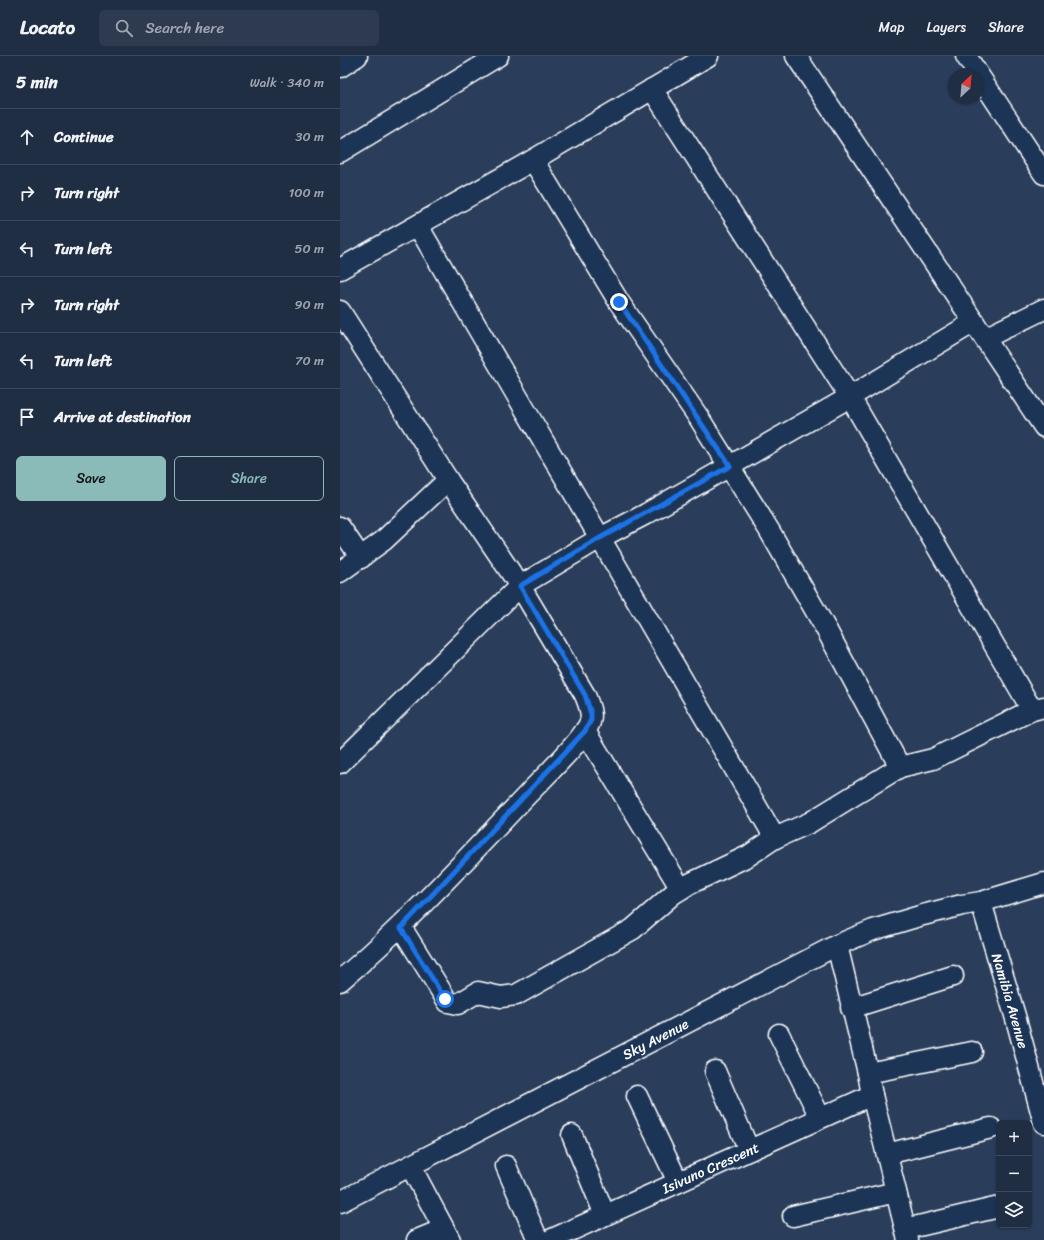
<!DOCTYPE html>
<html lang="en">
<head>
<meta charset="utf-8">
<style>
  :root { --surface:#202e44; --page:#2d3a4f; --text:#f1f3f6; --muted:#a2a8b2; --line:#3d4a5d; --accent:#8bbbb9 }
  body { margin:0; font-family:Sriracha,sans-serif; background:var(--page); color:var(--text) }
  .controls { position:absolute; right:12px; bottom:12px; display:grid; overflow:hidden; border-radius:6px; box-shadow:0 1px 3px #0004 }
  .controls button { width:36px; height:36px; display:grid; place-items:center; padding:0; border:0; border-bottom:1px solid var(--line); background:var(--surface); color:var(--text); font:20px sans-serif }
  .compass { position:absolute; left:608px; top:12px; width:36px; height:36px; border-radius:50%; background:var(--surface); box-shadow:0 1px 3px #0004; rotate:26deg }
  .stop { position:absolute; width:12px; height:12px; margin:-9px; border:3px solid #1a73e8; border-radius:50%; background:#fff }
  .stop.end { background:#1a73e8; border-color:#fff; box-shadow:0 1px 4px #0008 }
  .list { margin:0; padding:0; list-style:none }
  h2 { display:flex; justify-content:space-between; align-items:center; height:52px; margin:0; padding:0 16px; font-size:17px }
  h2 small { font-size:13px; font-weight:400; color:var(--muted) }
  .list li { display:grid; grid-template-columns:26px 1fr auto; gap:12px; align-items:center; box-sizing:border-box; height:56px; padding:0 16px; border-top:1px solid var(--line) }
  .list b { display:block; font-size:15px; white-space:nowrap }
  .list em { font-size:13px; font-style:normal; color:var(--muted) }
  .actions { display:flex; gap:8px; padding:12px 16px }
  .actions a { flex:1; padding:9px 0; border:1px solid var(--accent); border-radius:6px; text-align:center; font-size:14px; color:var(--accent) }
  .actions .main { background:var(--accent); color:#111 }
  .icon { flex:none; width:22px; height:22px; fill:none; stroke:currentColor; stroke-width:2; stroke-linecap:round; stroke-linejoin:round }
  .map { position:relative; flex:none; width:704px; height:1184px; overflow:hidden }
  header { display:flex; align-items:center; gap:24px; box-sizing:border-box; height:56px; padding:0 20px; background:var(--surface); border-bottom:1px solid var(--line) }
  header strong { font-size:19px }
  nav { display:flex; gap:22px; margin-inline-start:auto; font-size:14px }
  .search { width:280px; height:36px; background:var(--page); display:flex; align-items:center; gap:10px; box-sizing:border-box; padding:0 14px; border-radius:6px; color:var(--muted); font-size:15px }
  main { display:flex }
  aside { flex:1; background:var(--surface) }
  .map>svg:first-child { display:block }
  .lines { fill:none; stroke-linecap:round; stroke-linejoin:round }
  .minor-casing { stroke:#fff; stroke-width:23 }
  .minor { stroke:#1d3557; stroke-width:20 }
  .route { stroke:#1a73e8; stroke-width:5 }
  .labels { text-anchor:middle; stroke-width:4; stroke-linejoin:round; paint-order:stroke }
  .street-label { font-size:14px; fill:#fff; stroke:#1d3557 }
</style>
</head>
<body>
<header>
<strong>Locato</strong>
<div class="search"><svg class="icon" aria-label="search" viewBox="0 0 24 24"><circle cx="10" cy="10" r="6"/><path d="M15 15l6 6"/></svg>Search here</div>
<nav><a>Map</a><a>Layers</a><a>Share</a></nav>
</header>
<main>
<aside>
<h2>5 min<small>Walk · 340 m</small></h2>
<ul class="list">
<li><svg class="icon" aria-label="ahead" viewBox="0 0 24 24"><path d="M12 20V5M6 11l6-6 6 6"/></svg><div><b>Continue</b></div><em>30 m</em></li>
<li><svg class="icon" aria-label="right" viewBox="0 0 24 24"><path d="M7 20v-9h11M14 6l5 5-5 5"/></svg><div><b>Turn right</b></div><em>100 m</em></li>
<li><svg class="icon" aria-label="left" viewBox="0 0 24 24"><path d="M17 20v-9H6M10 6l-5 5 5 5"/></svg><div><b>Turn left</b></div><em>50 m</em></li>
<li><svg class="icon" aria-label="right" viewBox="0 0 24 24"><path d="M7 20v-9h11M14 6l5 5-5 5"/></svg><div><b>Turn right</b></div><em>90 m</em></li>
<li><svg class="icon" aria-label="left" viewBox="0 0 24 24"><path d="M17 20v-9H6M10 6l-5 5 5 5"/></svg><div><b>Turn left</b></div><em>70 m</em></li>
<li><svg class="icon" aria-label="arrive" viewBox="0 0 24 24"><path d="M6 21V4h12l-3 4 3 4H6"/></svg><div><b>Arrive at destination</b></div></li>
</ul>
<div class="actions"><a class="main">Save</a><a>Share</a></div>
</aside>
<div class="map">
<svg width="704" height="1184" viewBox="0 0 704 1184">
  <rect width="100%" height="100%" fill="#2a3d5b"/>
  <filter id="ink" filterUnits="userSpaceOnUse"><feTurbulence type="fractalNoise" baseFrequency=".025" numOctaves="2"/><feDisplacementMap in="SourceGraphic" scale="8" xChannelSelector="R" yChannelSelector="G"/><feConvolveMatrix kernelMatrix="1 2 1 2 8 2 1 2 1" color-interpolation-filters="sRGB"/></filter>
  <g filter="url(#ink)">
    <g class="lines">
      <g class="minor-casing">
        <g id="minor">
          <path d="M456,0L704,371"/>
          <path d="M626,0L704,118"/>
          <path d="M0,11L17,0"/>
          <path d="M312,33L510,341L692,654"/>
          <path d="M0,96L158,0"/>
          <path d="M193,104L279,246L359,362L429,474L486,573L560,711"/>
          <path d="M78,170L435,782"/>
          <path d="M0,213L193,104L368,0"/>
          <path d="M0,255L108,424L180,530L245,639C248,647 253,657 250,666C244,683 204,721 189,737C128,801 68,867 0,925"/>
          <path d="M645,282L704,253"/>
          <path d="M0,471L21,502"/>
          <path d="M0,516L43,485L108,424"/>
          <path d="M245,675L341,833"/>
          <path d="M0,707L180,530L260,482L306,458L510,341L634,266"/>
          <path id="s1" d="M641,846L676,963L704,1067"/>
          <path d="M61,871L108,946L118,948L138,936L161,941L176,939L293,873L333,838L349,828L408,800L435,782L469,767L560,711L593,703L692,654L704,651"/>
          <path d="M497,889L528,1017L532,1039L568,1184"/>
          <path d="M511,952L613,920"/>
          <path d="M439,978L480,1061"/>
          <path d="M375,1015L409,1094"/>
          <path d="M528,1017L632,996"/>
          <path d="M297,1040L338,1126"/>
          <path d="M232,1079L265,1159"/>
          <path d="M547,1098L651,1072"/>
          <path d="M166,1110L198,1184"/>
          <path d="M71,1111L110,1184"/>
          <path id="s2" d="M0,1146L497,889L533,874L583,859L622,849L641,846L704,827"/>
          <path d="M453,1160L556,1136"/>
          <path d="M566,1173L659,1151"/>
          <path d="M77,1184L104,1173"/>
          <path id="s3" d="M210,1184L532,1039"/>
        </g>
      </g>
      <use href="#minor" class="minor"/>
    </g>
  </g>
  <g class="lines" filter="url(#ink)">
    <path class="route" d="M105,943L61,872L245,675L251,664V658L245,639L180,530L260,482L390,410L279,246"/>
  </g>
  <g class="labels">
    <g class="street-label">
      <text dy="5" stroke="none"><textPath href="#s1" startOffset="103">Namibia Avenue</textPath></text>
      <text dy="5" stroke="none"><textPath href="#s2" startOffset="355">Sky Avenue</textPath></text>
      <text dy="5" stroke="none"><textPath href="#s3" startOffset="176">Isivuno Crescent</textPath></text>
    </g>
  </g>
</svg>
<div class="controls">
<button>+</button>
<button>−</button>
<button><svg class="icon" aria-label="layers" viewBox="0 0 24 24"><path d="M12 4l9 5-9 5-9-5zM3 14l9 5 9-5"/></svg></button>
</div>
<svg class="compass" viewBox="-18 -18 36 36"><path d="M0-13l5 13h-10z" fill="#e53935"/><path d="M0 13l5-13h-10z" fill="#a2a8b2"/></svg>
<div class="stop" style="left:105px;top:943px"></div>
<div class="stop end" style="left:279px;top:246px"></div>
</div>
</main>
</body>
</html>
